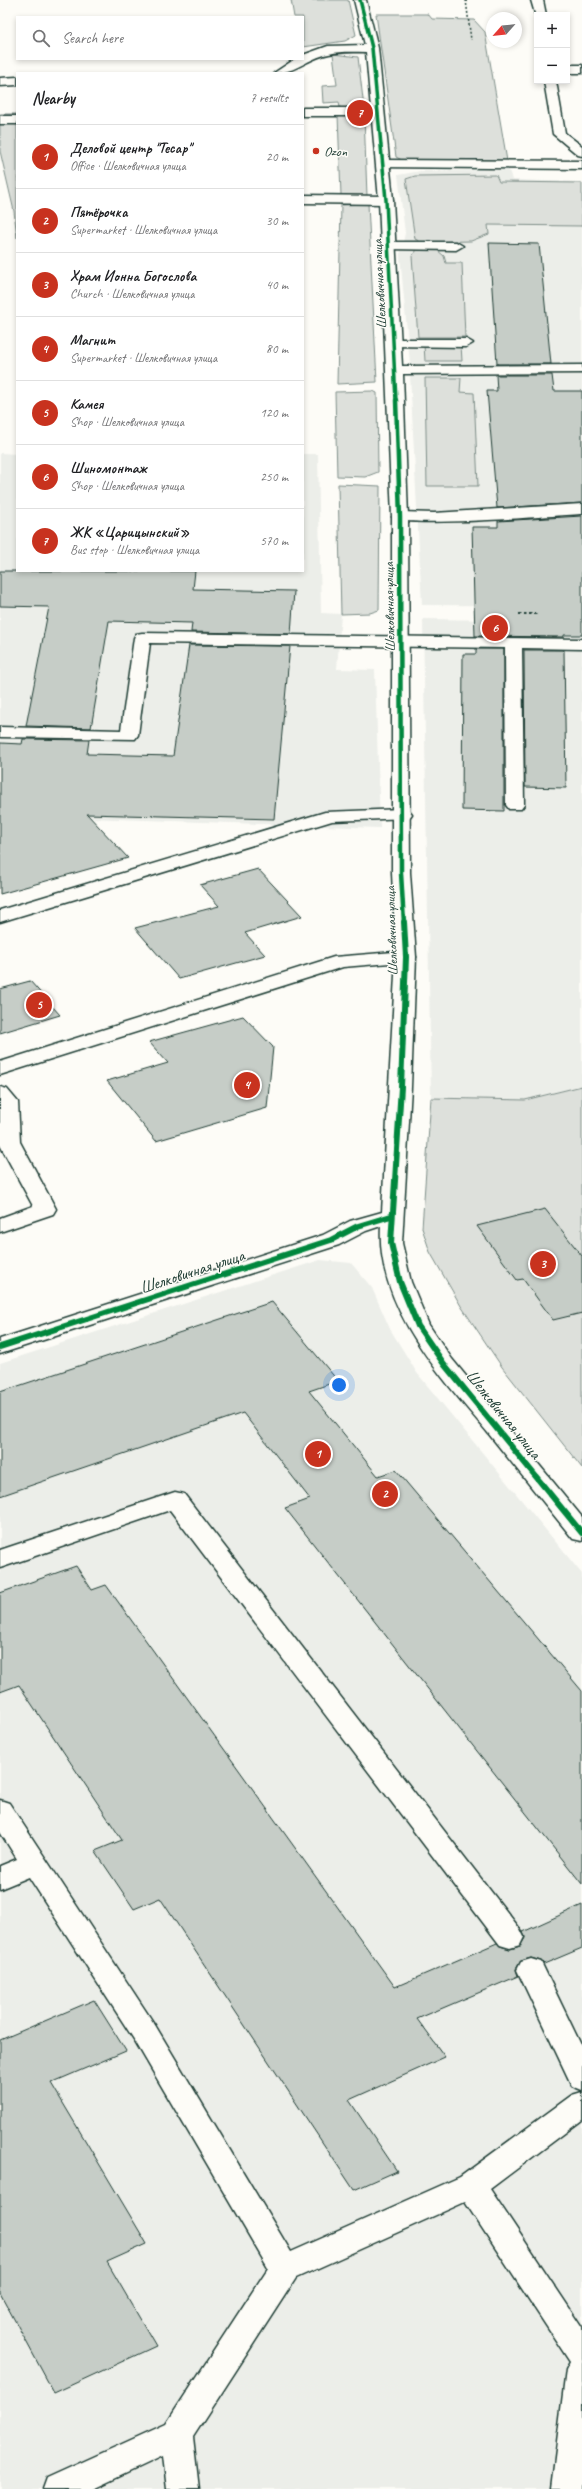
<!DOCTYPE html>
<html lang="en">
<head>
<meta charset="utf-8">
<style>
  :root { --surface:#fff; --page:#f2f2f2; --text:#202124; --muted:#757577; --line:#e0e0e0; --accent:#c8321e }
  body { margin:0; font-family:Caveat,sans-serif; background:var(--page); color:var(--text) }
  .controls { position:absolute; right:12px; top:12px; display:grid; overflow:hidden; border-radius:0px; box-shadow:0 2px 6px #0003 }
  .controls button { width:36px; height:36px; display:grid; place-items:center; padding:0; border:0; border-bottom:1px solid var(--line); background:var(--surface); color:var(--text); font:20px sans-serif }
  .compass { position:absolute; left:486px; top:12px; width:36px; height:36px; border-radius:50%; background:var(--surface); box-shadow:0 2px 6px #0003; rotate:243deg }
  .you { position:absolute; left:339px; top:1385px; width:14px; height:14px; margin:-10px; border:3px solid #fff; border-radius:50%; background:#1a73e8; box-shadow:0 0 0 6px #1a73e833 }
  .badge { display:grid; place-items:center; width:26px; height:26px; border-radius:50%; background:var(--accent); color:#fff; font-size:13px; font-weight:700 }
  .pin { position:absolute; translate:-50% -50%; border:2px solid #fff; box-shadow:0 1px 4px #0006 }
  .list { margin:0; padding:0; list-style:none }
  h2 { display:flex; justify-content:space-between; align-items:center; height:52px; margin:0; padding:0 16px; font-size:17px }
  h2 small { font-size:13px; font-weight:400; color:var(--muted) }
  .list li { display:grid; grid-template-columns:26px 1fr auto; gap:12px; align-items:center; box-sizing:border-box; height:64px; padding:0 16px; border-top:1px solid var(--line) }
  .list b { display:block; font-size:15px; white-space:nowrap }
  .list p { margin:0; font-size:13px; white-space:nowrap; color:var(--muted) }
  .list em { font-size:13px; font-style:normal; color:var(--muted) }
  .icon { flex:none; width:22px; height:22px; fill:none; stroke:currentColor; stroke-width:2; stroke-linecap:round; stroke-linejoin:round }
  .map { position:relative; flex:none; width:582px; height:2489px; overflow:hidden }
  .search { position:absolute; background:var(--surface); box-shadow:0 2px 6px #0003; left:16px; top:16px; width:288px; height:44px; display:flex; align-items:center; gap:10px; box-sizing:border-box; padding:0 14px; border-radius:0px; color:var(--muted); font-size:15px }
  .panel { position:absolute; background:var(--surface); box-shadow:0 2px 6px #0003; left:16px; top:72px; width:288px; height:500px; border-radius:0px }
  .map>svg:first-child { display:block }
  .built { fill:#eceee9 }
  .green { fill:#dde0db; stroke:#7e8e88 }
  .building { fill:#c6cdc7; stroke:#1f3d34 }
  .lines { fill:none; stroke-linecap:round; stroke-linejoin:round }
  .lane-casing { stroke:#1f3d34; stroke-width:3 }
  .street-casing { stroke:#1f3d34; stroke-width:3 }
  .path-far1 { stroke:#1f3d34; stroke-width:1.5; stroke-dasharray:2 2; stroke-linecap:butt }
  .path { stroke:#1f3d34; stroke-width:2; stroke-dasharray:2.5 2.5; stroke-linecap:butt }
  .lane { fill:#fdfcf7; fill-rule:evenodd }
  .street { fill:#fdfcf7; fill-rule:evenodd }
  .cycleway-far2-casing { stroke:#fdfcf7; stroke-width:5 }
  .cycleway-far1-casing { stroke:#fdfcf7; stroke-width:6 }
  .cycleway-casing { stroke:#fdfcf7; stroke-width:8 }
  .cycleway-far2 { stroke:#00873e; stroke-width:3.5 }
  .cycleway-far1 { stroke:#00873e; stroke-width:4.5 }
  .cycleway { stroke:#00873e; stroke-width:6 }
  .poi-dot { fill:#c8321e; stroke:#fdfcf7; stroke-width:1.5 }
  .labels { text-anchor:middle; stroke-width:3; stroke-linejoin:round; paint-order:stroke }
  .far-poi-label { font-size:14px; fill:#1f3d34; stroke:#fdfcf7; text-anchor:start }
  .far-street-label { font-size:14px; fill:#1f3d34; stroke:#fdfcf7 }
  .street-label { font-size:17px; fill:#1f3d34; stroke:#fdfcf7 }
</style>
</head>
<body>
<div class="map">
<svg width="582" height="2489" viewBox="0 0 582 2489">
  <rect width="100%" height="100%" fill="#fdfcf7"/>
  <filter id="ink" filterUnits="userSpaceOnUse"><feTurbulence type="fractalNoise" baseFrequency=".025" numOctaves="2"/><feDisplacementMap in="SourceGraphic" scale="8" xChannelSelector="R" yChannelSelector="G"/><feConvolveMatrix kernelMatrix="1 2 1 2 8 2 1 2 1" color-interpolation-filters="sRGB"/></filter>
  <g filter="url(#ink)">
    <g class="built">
      <path d="M509,170L512,180L582,182V366L423,367L410,364L400,255L405,233L398,175L421,171Z"/>
      <path d="M422,373L582,374V606L422,605L410,375Z"/>
      <path d="M0,453L17,454V571H303V454H318L321,613L341,614L337,669L375,670L380,828L0,815Z"/>
      <path d="M423,619L582,621V1086L525,1100L431,1098Z"/>
      <path d="M320,1260L351,1263L372,1288L390,1329L417,1373L582,1574V2489H0V1363Z"/>
    </g>
    <g class="green">
      <path d="M291,0H348L356,35L345,41L303,47V17H294Z"/>
      <path d="M376,14H428L432,19L474,20L485,32L507,161H404L396,157Z"/>
      <path d="M333,54L358,57L364,108H340L339,102L323,103L322,86L337,85Z"/>
      <path d="M0,114H17V238L14,211L0,151Z"/>
      <path d="M338,115H364L367,196L341,195Z"/>
      <path d="M496,175L499,182L582,183V226L488,225L489,234L471,241L421,242L415,239L406,179L415,176Z"/>
      <path d="M368,204L377,382L337,384L341,205Z"/>
      <path d="M418,249L437,250L444,256L446,263H462L465,337H418L412,256Z"/>
      <path d="M424,345H461L462,361H425Z"/>
      <path d="M425,378H461L460,392L474,393L478,486H427Z"/>
      <path d="M373,391L377,393L378,472L365,477L337,476L335,392Z"/>
      <path d="M338,484L380,486L379,610L370,613L341,614Z"/>
      <path d="M582,1086V1468L502,1367L461,1306L430,1252L422,1228L431,1098L525,1100Z"/>
    </g>
    <g class="building">
      <path d="M489,243L539,244L551,364H497Z"/>
      <path d="M496,375H552L554,391H582V503L497,508L487,391H497Z"/>
      <path d="M582,516V635H564V637L475,636L472,527H498V521Z"/>
      <path d="M0,571H195L193,589L294,591L291,634L191,632L192,623L109,621L91,728L26,726L49,607L0,606Z"/>
      <path d="M189,645L290,646L274,819L87,814L128,858L0,894V743L22,744L23,739L89,740L87,754L173,756Z"/>
      <path d="M476,649H504V811L462,810L463,654H476Z"/>
      <path d="M524,650H564L566,788L525,787Z"/>
      <path d="M258,869L302,916L245,933L265,955L179,979L135,928L219,906L200,885Z"/>
      <path d="M30,981L60,1015L0,1033V989Z"/>
      <path d="M243,1016L273,1047L267,1108L156,1141L107,1081L168,1063L149,1042Z"/>
      <path d="M545,1209L582,1256V1313L553,1320L523,1279L517,1280L477,1226Z"/>
      <path d="M272,1302L338,1381L309,1391L378,1476L396,1470L582,1691V1884L285,1508L310,1499L243,1413L0,1496V1392Z"/>
      <path d="M76,1566L92,1590L106,1585L395,1987L497,1943L500,1946L510,1949L520,1946L525,1938L523,1932L582,1905V1948L544,1964L541,1961L531,1958L521,1961L516,1969L518,1976L417,2019L445,2057L349,2100L397,2171L354,2190L160,1898L134,1909L95,1851L122,1840L19,1685L0,1692V1593Z"/>
      <path d="M94,2000L126,2051L51,2083L147,2244L107,2262L156,2346L54,2393L0,2293V2040Z"/>
    </g>
    <g class="lines">
      <g class="lane-casing">
        <g id="lane">
          <path d="M531,0H543L546,15H537L536,17Z"/>
          <rect x="567" y="65" width="15" height="8"/>
          <path d="M544,81H556L565,133L582,146V156L578,155L553,134Z"/>
          <path d="M303,108H378L384,112L378,116H303Z"/>
          <rect x="0" y="116" width="17" height="8"/>
          <path d="M383,160L582,161V169L378,167L377,164L378,161Z"/>
          <path d="M303,195L386,196L393,200L386,204L303,203Z"/>
          <path d="M390,242H456L463,246L456,250L385,249L383,246Z"/>
          <path d="M394,339H466L473,343L466,347L389,346L387,343L389,340Z"/>
          <path d="M582,504V514C558,515 401,529 392,517L400,512L434,513Z"/>
          <path d="M142,633L582,639V649L522,648L524,805L521,809H509L506,805L505,648L150,643L138,735L135,739L0,737V727L121,730L134,638L136,634Z"/>
          <path d="M403,809L409,810L412,814L409,818L332,821L0,922V910L325,812Z"/>
          <path d="M406,951L413,953L416,957L413,961L343,967L0,1075V1062L334,957Z"/>
          <path d="M0,1087L7,1089L18,1102L20,1142L56,1209L53,1214L0,1232V1218L33,1206L0,1145Z"/>
          <path d="M175,1492L184,1494L520,1929L524,1937L520,1945L510,1948L500,1945L170,1510L0,1568V1550Z"/>
          <path d="M0,1800L9,1803L155,2025L291,2252L460,2177L572,2095L582,2092V2120L490,2189L582,2327V2489H551L566,2370L570,2362L465,2202L296,2278L193,2437L199,2489H167L163,2456L93,2489H43L47,2478L166,2424L268,2268L135,2041L29,1877L0,1889V1866L17,1859L0,1832Z"/>
          <path d="M531,1959L541,1962L582,2047V2090L572,2086L517,1970L521,1962Z"/>
        </g>
      </g>
      <g class="street-casing">
        <g id="street">
          <path d="M354,0H366L378,48L393,200L402,366L582,365V373L403,374L408,517L410,873L416,957L411,1087L402,1243L411,1282L429,1325L452,1359L582,1517V1541L573,1539C545,1504 516,1468 488,1433C440,1375 376,1307 381,1226L366,1231L339,1245L0,1354V1339L323,1235L350,1221L382,1212L396,957L392,873V517L379,200L366,52C354,52 341,51 329,54C307,58 297,73 274,73L295,59H303V55L328,46L365,45Z"/>
          <path d="M17,77V85L0,86V78Z"/>
        </g>
      </g>
      <path class="path-far1" d="M466,0L471,40"/>
      <path class="path" d="M519,614H539"/>
      <use href="#lane" class="lane"/>
      <use href="#street" class="street"/>
      <g class="cycleway-far2-casing">
        <path id="cycleway-far2" d="M360,0L372,48L386,200L396,401"/>
      </g>
      <g class="cycleway-far1-casing">
        <path id="cycleway-far1" d="M396,400L400,517L401,873L404,923"/>
      </g>
      <g class="cycleway-casing">
        <g id="cycleway">
          <path d="M404,922L406,957L401,1087L391,1243L400,1282L418,1326L444,1364L582,1533"/>
          <path d="M0,1347L331,1240L358,1226L391,1216"/>
        </g>
      </g>
      <use href="#cycleway-far2" class="cycleway-far2"/>
      <use href="#cycleway-far1" class="cycleway-far1"/>
      <use href="#cycleway" class="cycleway"/>
    </g>
  </g>
  <circle class="poi-dot" cx="316" cy="151" r="4"/>
  <g class="labels">
    <g class="far-poi-label">
      <text x="324" y="156">Ozon</text>
    </g>
    <g class="far-street-label">
      <text transform="translate(379 284) rotate(-93)" y="5">Шелковичная улица</text>
      <text transform="translate(389 607) rotate(-91)" y="5">Шелковичная улица</text>
      <text transform="translate(391 931) rotate(-92)" y="5">Шелковичная улица</text>
    </g>
    <g class="street-label">
      <text transform="translate(192 1271) rotate(-18)" y="6">Шелковичная улица</text>
      <text transform="translate(504 1414) rotate(51)" y="6">Шелковичная улица</text>
    </g>
  </g>
</svg>
<div class="controls">
<button>+</button>
<button>−</button>
</div>
<svg class="compass" viewBox="-18 -18 36 36"><path d="M0-13l5 13h-10z" fill="#e53935"/><path d="M0 13l5-13h-10z" fill="#757577"/></svg>
<div class="you"></div>
<div class="pin badge" style="left:318px;top:1454px">1</div>
<div class="pin badge" style="left:385px;top:1494px">2</div>
<div class="pin badge" style="left:543px;top:1264px">3</div>
<div class="pin badge" style="left:247px;top:1085px">4</div>
<div class="pin badge" style="left:39px;top:1005px">5</div>
<div class="pin badge" style="left:495px;top:628px">6</div>
<div class="pin badge" style="left:360px;top:113px">7</div>
<div class="search"><svg class="icon" aria-label="search" viewBox="0 0 24 24"><circle cx="10" cy="10" r="6"/><path d="M15 15l6 6"/></svg>Search here</div>
<section class="panel">
<h2>Nearby<small>7 results</small></h2>
<ul class="list">
<li><span class="badge">1</span><div><b>Деловой центр &quot;Тесар&quot;</b><p>Office · Шелковичная улица</p></div><em>20 m</em></li>
<li><span class="badge">2</span><div><b>Пятёрочка</b><p>Supermarket · Шелковичная улица</p></div><em>30 m</em></li>
<li><span class="badge">3</span><div><b>Храм Ионна Богослова</b><p>Church · Шелковичная улица</p></div><em>40 m</em></li>
<li><span class="badge">4</span><div><b>Магнит</b><p>Supermarket · Шелковичная улица</p></div><em>80 m</em></li>
<li><span class="badge">5</span><div><b>Камея</b><p>Shop · Шелковичная улица</p></div><em>120 m</em></li>
<li><span class="badge">6</span><div><b>Шиномонтаж</b><p>Shop · Шелковичная улица</p></div><em>250 m</em></li>
<li><span class="badge">7</span><div><b>ЖК «Царицынский»</b><p>Bus stop · Шелковичная улица</p></div><em>570 m</em></li>
</ul>
</section>
</div>
</body>
</html>
